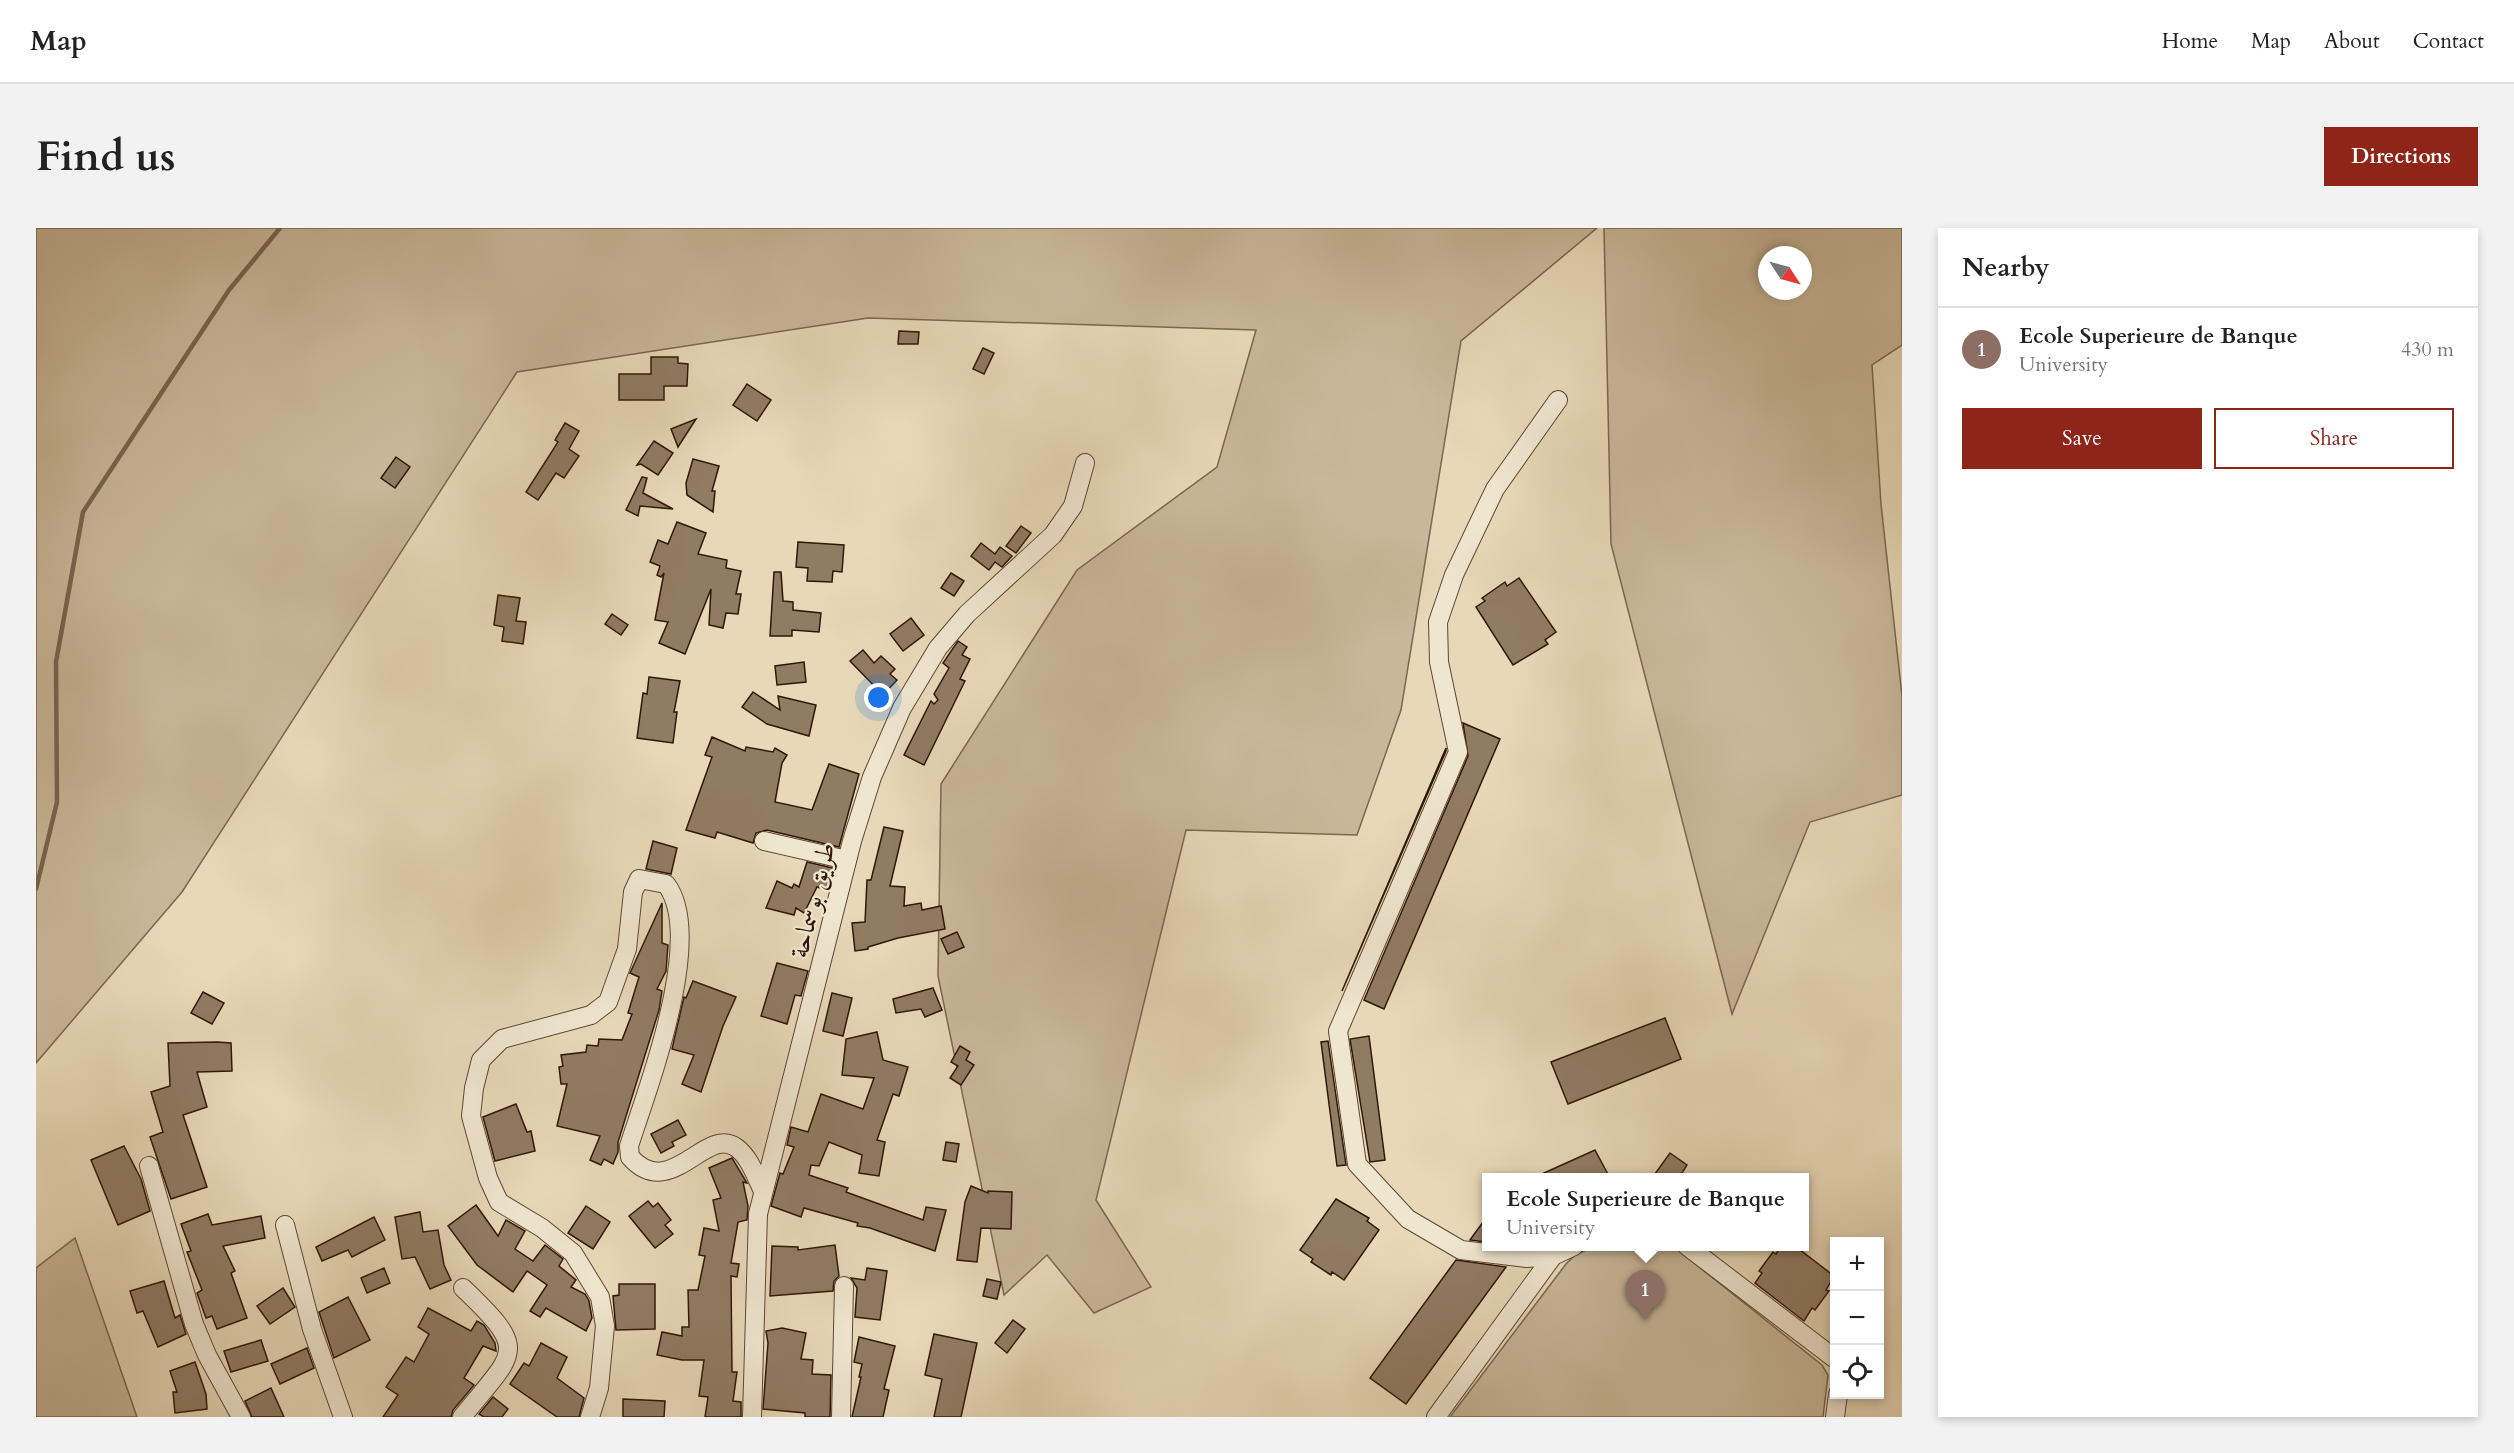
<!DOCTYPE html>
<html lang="en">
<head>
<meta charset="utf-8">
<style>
  :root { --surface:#fff; --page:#f2f2f2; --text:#222; --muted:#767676; --line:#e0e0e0; --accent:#8f2418 }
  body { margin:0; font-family:Cardo,Amiri,serif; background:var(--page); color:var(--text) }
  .controls { position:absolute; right:18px; bottom:18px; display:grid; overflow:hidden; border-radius:0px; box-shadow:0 3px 9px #0003 }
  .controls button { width:54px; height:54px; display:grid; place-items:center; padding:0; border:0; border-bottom:2px solid var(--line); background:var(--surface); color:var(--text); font:30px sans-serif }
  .compass { position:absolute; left:1722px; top:18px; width:54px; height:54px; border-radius:50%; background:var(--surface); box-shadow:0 3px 9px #0003; rotate:126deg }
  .you { position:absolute; left:843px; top:470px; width:21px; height:21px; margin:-15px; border:4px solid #fff; border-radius:50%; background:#1a73e8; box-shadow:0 0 0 9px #1a73e833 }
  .badge { display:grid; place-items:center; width:39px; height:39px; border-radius:50%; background:var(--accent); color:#fff; font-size:20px; font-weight:700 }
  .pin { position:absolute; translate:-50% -50px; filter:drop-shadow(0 2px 3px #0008) }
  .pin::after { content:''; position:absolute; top:32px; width:21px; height:18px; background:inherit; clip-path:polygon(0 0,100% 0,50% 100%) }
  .popup { position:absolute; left:1446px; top:945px; width:327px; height:78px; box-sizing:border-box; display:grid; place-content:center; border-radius:0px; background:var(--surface); filter:drop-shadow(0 2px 4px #0005); font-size:20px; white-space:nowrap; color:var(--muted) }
  .popup b { font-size:22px; color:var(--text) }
  .popup::after { content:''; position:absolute; left:50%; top:100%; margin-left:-12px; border:12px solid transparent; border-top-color:var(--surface) }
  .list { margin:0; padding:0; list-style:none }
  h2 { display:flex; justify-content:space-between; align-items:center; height:78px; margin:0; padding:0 24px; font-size:26px }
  h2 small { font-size:20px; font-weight:400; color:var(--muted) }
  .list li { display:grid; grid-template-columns:39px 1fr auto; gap:18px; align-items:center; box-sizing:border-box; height:84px; padding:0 24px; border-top:2px solid var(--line) }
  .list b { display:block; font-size:22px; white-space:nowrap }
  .list p { margin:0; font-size:20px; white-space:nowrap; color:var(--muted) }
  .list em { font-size:20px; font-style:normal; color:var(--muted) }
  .actions { display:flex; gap:12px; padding:18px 24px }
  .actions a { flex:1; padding:14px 0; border:2px solid var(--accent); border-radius:0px; text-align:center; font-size:21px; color:var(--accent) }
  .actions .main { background:var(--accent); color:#fff }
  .icon { flex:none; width:33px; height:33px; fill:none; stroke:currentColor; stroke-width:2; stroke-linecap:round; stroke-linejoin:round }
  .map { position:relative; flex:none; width:1866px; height:1189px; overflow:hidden; border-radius:0px }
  header { display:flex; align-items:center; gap:36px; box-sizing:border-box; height:84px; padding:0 30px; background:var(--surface); border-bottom:2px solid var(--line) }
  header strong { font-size:28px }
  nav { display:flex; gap:33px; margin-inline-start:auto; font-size:21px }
  .intro { display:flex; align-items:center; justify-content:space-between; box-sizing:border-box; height:144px; padding:0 36px }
  h1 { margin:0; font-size:42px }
  .button { padding:15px 27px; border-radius:0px; background:var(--accent); color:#fff; font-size:21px; font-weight:700 }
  main { display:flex; gap:36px; padding:0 36px }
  aside { flex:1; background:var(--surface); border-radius:0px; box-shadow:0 3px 9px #0003 }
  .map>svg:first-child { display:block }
  .green { fill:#c8b799; stroke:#7c6750; stroke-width:1.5; fill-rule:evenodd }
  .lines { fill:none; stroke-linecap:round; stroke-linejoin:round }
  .stream { stroke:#79634d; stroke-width:4.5 }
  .building { fill:#907b63; stroke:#311707; stroke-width:1.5 }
  .minor-casing { stroke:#5e4733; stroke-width:20 }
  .minor { stroke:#efe6d0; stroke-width:18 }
  .labels { text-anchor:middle; stroke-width:4.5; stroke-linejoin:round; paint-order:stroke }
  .street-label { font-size:26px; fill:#311707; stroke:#efe6d0 }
</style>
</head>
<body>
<header>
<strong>Map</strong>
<nav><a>Home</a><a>Map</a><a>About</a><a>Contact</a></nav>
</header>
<div class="intro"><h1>Find us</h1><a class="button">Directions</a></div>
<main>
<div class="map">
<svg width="1866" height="1189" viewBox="0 0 1866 1189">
  <rect width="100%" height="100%" fill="#e7d8b7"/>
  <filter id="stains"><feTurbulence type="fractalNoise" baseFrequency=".00333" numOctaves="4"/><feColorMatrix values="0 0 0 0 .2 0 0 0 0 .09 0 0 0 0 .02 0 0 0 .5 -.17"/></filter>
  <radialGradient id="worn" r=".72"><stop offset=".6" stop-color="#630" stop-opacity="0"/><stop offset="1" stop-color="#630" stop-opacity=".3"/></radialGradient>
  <g class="green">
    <path d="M0 0H1561L1425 113 1365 482 1321 607 1150 602 1060 972 1115 1059 1058 1085 1011 1027 968 1067 902 748 905 556 1041 342 1181 239 1220 102 832 90 481 144 146 664 0 835Z"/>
    <path d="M1568 0H1866V117L1836 137 1845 276 1866 468V567L1774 594 1696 786 1575 316ZM1731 27H1767V63H1731Z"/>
    <path d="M39 1010 101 1189H0V1040Z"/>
    <path d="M1557 1019H1638L1786 1137 1792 1147 1787 1189H1414L1530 1036 1539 1027Z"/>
  </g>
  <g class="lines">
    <path class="stream" d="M0 661 21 574 20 434 47 284 193 62 244 0"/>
  </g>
  <g class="building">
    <path d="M863 103 883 104 882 116H862Z"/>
    <path d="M947 120 958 125 948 146 937 141Z"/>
    <path d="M615 129H642V135L652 136 651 158H628V172H583V146H615Z"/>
    <path d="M711 156 735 172 721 193 697 177Z"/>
    <path d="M660 191 642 219 635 201Z"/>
    <path d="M529 195 543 203 533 221 543 228 528 250 520 245 502 272 490 264 522 214 519 212Z"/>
    <path d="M618 213 637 225 622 247 605 236 601 237Z"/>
    <path d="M360 229 374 239 359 260 345 250Z"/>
    <path d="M657 231 683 238 676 263H679L677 284 651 267 650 255Z"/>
    <path d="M606 249 611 250 607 265 637 281 604 278 602 288 590 282Z"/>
    <path d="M641 294 670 305 662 326 691 332 690 340 705 343 700 366H705L702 386 690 385 687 400 673 397 675 361 649 426 623 415 632 394 619 392 628 345 625 349 621 347 624 338 614 334 622 312 632 316Z"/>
    <path d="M985 298 995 305 980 325 970 318Z"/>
    <path d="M762 314 808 317 806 344 797 343 796 354 771 353 772 340 760 339Z"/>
    <path d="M945 315 959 326 964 319 976 328 966 339 959 334 953 342 935 328Z"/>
    <path d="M738 344H745L747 373 757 374V382L785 385 783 404 756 402V408H734Z"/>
    <path d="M915 345 928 353 918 368 905 360Z"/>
    <path d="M1483 350 1520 404 1509 412 1512 416 1477 437 1440 379 1449 373 1446 370 1469 354 1471 358Z"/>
    <path d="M462 367 484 370 480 393 490 394 487 416 466 413 468 399 458 397Z"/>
    <path d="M576 386 592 397 585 407 569 396Z"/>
    <path d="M875 390 888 407 867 423 854 406Z"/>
    <path d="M922 413 931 419 926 427 934 431 924 451 929 453 888 537 868 527 895 473 898 476 902 472 898 466 913 440 907 435Z"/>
    <path d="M827 422 838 435 845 428 859 441 854 446 861 452 847 467 814 433Z"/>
    <path d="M768 434 770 454 741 457 739 438Z"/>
    <path d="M613 449 644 453 638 484H641L637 515 601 510 607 465 611 466Z"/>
    <path d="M717 464 744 482 742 468 780 477 773 508 731 496 706 479Z"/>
    <path d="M1427 495 1464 511 1348 781 1328 772 1432 528Z"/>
    <path d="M676 509 709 523 710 519 737 524 739 520 751 527 746 535 739 574 776 582 793 536 823 546 803 619 731 602 720 605 717 615 681 604 679 610 650 602 676 529 669 527Z"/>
    <path d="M1410 520V523L1306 763Z"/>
    <path d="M848 599 867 603 854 658 869 659 868 678 885 675 886 682 905 678 909 701 862 710 832 719V721L819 723 816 695 829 694 831 652H835Z"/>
    <path d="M617 613 641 620 635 646 610 641Z"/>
    <path d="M771 634 797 640 792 662 781 659 768 685 760 680 758 687 730 680 741 653 756 660 758 656 763 659Z"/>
    <path d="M626 675V715L632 717 630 743 621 761 626 763 623 782 582 914V924L577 936 568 931 565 937 554 932 564 908 521 898 531 856H525L523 839 527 838 525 827 550 824 551 817 562 818 563 811 586 812 596 786 592 785 603 749 594 745Z"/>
    <path d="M921 704 928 719 912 726 905 711Z"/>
    <path d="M741 735 772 743 765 768 759 767 751 796 725 788Z"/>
    <path d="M657 753 700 769 687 798 665 864 646 856 658 827 636 821 648 769 650 770Z"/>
    <path d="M897 760 906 782 889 789 885 781 860 785 857 771Z"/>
    <path d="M167 764 188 775 176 796 155 785Z"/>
    <path d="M796 765 816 770 807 808 787 803Z"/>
    <path d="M1629 790 1645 831 1532 876 1515 834Z"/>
    <path d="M841 804 847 832 872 839 863 868 857 866 841 912 849 914 843 948 823 945 826 927 793 914 783 938 775 937 773 947 812 960 810 964 887 992 890 979 910 982 899 1023 834 1000 821 998 822 995 768 980 765 989 735 978 744 945 747 946 758 919 751 917 755 899 772 904 785 866 827 881 838 850 806 847 810 811Z"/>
    <path d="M1333 808 1349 932 1334 934 1314 811Z"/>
    <path d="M1292 813 1310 937 1301 938 1285 814Z"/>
    <path d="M181 814 195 815 196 843 161 844 171 879 147 887 171 959 135 971 114 909 127 904 115 864 134 858 132 815Z"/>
    <path d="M924 818 934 824 930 832 938 837 925 857 914 850 922 838 915 834Z"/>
    <path d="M480 876 491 904 495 903 499 923 459 933 447 889Z"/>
    <path d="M642 892 650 907 636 914 638 918 625 925 615 906Z"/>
    <path d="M910 914 923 916 920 934 907 932Z"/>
    <path d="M88 918 105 951 114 983 82 997 55 932Z"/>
    <path d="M1559 922 1574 950H1497Z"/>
    <path d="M1634 925 1651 937 1643 950H1616Z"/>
    <path d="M696 930 711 955 707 954 712 978 711 992 702 994 695 1035 703 1036 701 1049 695 1048 696 1144H701L697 1173 705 1174V1189H669L672 1169 663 1168 668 1132H646L621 1127 626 1104 646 1108V1099H653L652 1062H662L669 1028 663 1027 668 1000 683 1003 677 972 685 970 673 940Z"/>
    <path d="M935 958 952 965V963L976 964 975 1001 945 1000 941 1034 921 1032 929 974Z"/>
    <path d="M1300 971 1333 990 1331 993 1343 1002 1308 1052 1296 1044 1295 1047 1275 1034 1277 1031 1264 1022Z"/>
    <path d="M612 973 617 979 622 975 635 992 629 997 637 1006 619 1020 593 988Z"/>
    <path d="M440 977 462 1008 470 992 489 1003 479 1021 497 1033 509 1017 527 1031 523 1038 540 1052 535 1059 549 1066 553 1073 556 1090 550 1103 510 1080 504 1089 494 1083 511 1057 491 1043 477 1064 441 1037 412 998Z"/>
    <path d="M550 978 574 994 557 1021 532 1005Z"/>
    <path d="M384 984 387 1004 402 1002 408 1037 415 1052 394 1061 379 1029 366 1031 359 989Z"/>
    <path d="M172 986 176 997 225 988 229 1010 187 1018 199 1043 195 1045 211 1090 181 1101 176 1088 170 1090 161 1065 166 1062 151 1024 155 1023 145 996Z"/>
    <path d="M338 989 349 1012 316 1029 312 1022 286 1033 280 1019Z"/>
    <path d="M1450 990V1014L1434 1012Z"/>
    <path d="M799 1017 803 1048 798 1053 797 1063 734 1068 736 1018 762 1019V1022Z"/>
    <path d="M1745 1018H1759L1798 1048 1790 1062 1793 1063 1779 1082 1776 1080 1768 1093 1719 1055 1726 1045 1723 1043 1737 1024 1740 1026Z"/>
    <path d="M1420 1032 1470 1039 1370 1176 1334 1150Z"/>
    <path d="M348 1040 354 1055 331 1065 325 1050Z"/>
    <path d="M831 1040 851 1043 844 1092 819 1089 821 1060 815 1050 829 1052Z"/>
    <path d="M951 1051 965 1054 961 1071 947 1068Z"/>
    <path d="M128 1053 139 1090 144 1087 150 1106 122 1119 107 1083 101 1085 94 1063Z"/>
    <path d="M583 1056H619V1101L580 1102 577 1068 583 1067Z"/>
    <path d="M247 1060 259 1079 234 1096 221 1078Z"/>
    <path d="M312 1069 334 1112 298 1130 283 1084Z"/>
    <path d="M392 1080 435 1103 441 1093 448 1097 459 1115 460 1123 447 1118 428 1150 438 1157 417 1182 415 1189H347L362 1167 350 1159 370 1129 378 1134 393 1106 382 1099Z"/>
    <path d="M977 1092 989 1101 971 1125 959 1115Z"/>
    <path d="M746 1100 770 1105 765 1131 777 1132 776 1146 795 1147 794 1189H769V1185L727 1181 732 1115 730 1103Z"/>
    <path d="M898 1106 941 1115 925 1189H898L906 1151 889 1147Z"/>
    <path d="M823 1109 859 1118 848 1161 853 1162 847 1189H816L825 1149H823L826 1136 818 1134Z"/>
    <path d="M225 1112 232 1133 195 1144 188 1123Z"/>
    <path d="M505 1115 531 1129 521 1150 548 1170 543 1189H521L474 1156 488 1135 493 1138Z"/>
    <path d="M271 1120 278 1140 244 1156 235 1136Z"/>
    <path d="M159 1134 170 1166 171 1181 139 1185 137 1164H141L134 1143Z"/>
    <path d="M235 1160 248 1189H216L209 1173Z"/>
    <path d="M457 1169 472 1181 466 1189H448L443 1186Z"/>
    <path d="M587 1171 629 1173 628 1189H587Z"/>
  </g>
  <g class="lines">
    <defs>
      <g id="minor">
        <path d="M1522 172 1459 261 1418 347 1402 394 1403 434 1422 524 1302 803 1321 936 1372 991 1425 1022 1491 1030 1517 1028 1538 1018"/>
        <path d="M728 613 811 632"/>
        <path d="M113 938 158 1096 171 1127 205 1189"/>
        <path d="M249 997 276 1101 307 1189"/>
        <path d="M1651 1018 1798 1130"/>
        <path d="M426 1189C480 1122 494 1124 427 1060"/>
        <path d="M554 1189 563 1160 569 1098 564 1069 537 1025 506 1000 463 974 452 950 435 888 438 860 445 832 466 811 555 787 572 774 591 721 597 664 603 651 630 656C670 708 612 859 593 918L594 929C635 975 670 896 701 920 714 930 720 949 727 963"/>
        <path d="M716 1189 722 986 816 613 836 549 866 480 902 420 931 386 1017 307 1037 278 1049 235"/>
        <path d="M805 1189 808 1058"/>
        <path d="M1400 1189 1517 1028"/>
        <path d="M1799 1189 1802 1166"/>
      </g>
    </defs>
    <use href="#minor" class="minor-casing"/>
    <use href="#minor" class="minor"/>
  </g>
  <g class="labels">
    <g class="street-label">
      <text transform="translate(776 672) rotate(-76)" y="9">طريق بوسماحة</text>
    </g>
  </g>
  <rect width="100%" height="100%" filter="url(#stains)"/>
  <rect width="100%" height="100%" fill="url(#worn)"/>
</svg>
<div class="controls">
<button>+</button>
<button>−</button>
<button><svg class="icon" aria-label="locate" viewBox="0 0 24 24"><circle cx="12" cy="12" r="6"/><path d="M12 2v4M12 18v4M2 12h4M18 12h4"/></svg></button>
</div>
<svg class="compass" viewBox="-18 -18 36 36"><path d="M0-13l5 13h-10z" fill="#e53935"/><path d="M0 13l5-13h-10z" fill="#767676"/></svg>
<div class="you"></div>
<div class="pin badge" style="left:1609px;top:1092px;background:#8d6e63">1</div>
<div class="popup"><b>Ecole Superieure de Banque</b>University</div>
</div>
<aside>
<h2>Nearby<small></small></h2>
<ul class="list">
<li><span class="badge" style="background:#8d6e63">1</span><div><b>Ecole Superieure de Banque</b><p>University</p></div><em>430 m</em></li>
</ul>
<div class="actions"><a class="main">Save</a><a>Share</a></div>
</aside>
</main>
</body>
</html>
